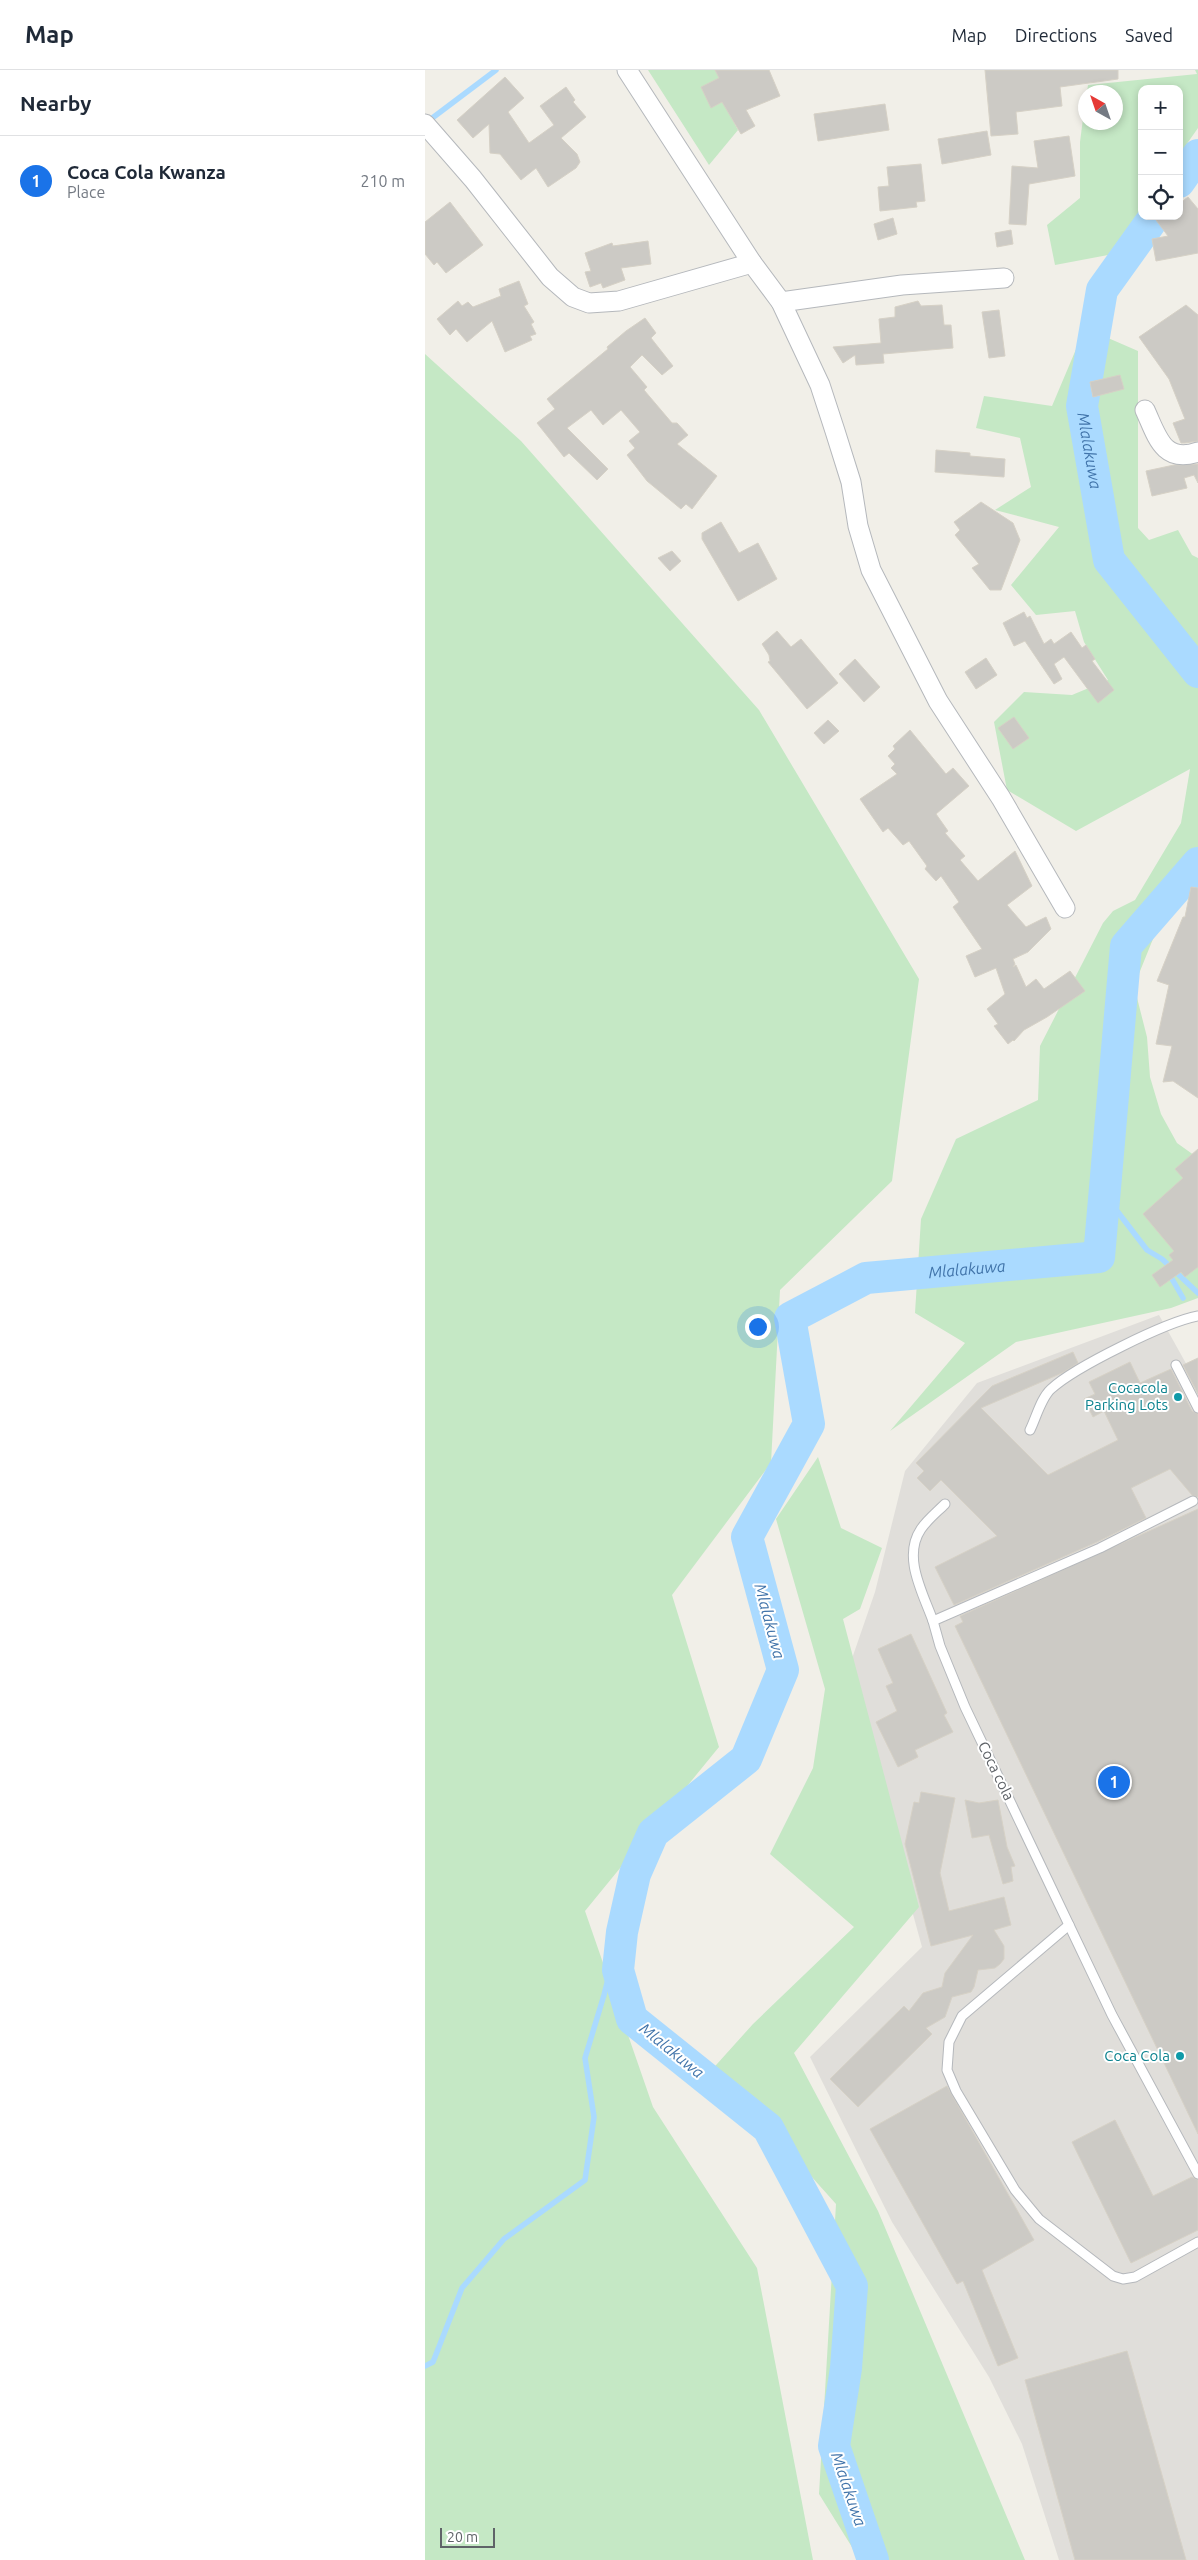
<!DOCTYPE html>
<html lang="en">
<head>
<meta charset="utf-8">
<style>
  :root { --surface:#fff; --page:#f2f2f3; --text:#1f2937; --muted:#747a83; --line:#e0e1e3; --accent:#1a73e8 }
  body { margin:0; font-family:Ubuntu,sans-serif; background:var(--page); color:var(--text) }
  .controls { position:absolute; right:15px; top:15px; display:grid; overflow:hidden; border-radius:10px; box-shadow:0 2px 8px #0003 }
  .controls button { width:45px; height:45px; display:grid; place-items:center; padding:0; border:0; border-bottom:1px solid var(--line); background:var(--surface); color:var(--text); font:25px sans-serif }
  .compass { position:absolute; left:653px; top:15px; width:45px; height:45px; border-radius:50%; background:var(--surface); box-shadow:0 2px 8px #0003; rotate:320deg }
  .scale { position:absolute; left:15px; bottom:12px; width:55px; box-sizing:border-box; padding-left:5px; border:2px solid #5f6368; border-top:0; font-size:14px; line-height:18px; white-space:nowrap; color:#5f6368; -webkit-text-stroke:4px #fff; paint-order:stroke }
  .you { position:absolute; left:332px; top:1256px; width:18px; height:18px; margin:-12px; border:4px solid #fff; border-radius:50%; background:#1a73e8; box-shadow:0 0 0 8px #1a73e833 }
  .badge { display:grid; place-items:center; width:32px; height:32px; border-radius:50%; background:var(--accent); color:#fff; font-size:16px; font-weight:700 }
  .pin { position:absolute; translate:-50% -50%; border:2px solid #fff; box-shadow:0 1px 5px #0006 }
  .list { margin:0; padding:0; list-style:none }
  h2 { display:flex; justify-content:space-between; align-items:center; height:65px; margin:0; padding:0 20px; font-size:21px }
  h2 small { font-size:16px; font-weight:400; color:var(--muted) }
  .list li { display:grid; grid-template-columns:32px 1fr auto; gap:15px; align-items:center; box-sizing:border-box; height:90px; padding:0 20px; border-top:1px solid var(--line) }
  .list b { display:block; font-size:19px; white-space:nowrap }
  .list p { margin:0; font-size:16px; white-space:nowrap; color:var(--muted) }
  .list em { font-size:16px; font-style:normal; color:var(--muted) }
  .icon { flex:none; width:28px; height:28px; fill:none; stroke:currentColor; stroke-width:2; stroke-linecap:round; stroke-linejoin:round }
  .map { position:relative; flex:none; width:773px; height:2490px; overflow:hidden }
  header { display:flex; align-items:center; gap:30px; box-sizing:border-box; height:70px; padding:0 25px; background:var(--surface); border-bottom:1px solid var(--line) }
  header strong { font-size:24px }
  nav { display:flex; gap:28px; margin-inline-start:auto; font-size:18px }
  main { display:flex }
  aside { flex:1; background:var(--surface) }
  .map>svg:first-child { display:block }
  .industrial { fill:#e0deda }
  .green { fill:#c5e8c5 }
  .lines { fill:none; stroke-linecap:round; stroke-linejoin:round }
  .stream { stroke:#aadaff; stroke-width:5.5 }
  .river { stroke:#aadaff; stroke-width:32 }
  .building { fill:#cccac5; stroke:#d6d1c6 }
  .service-casing { stroke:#b5b8bc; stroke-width:11 }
  .minor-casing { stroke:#b5b8bc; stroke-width:21 }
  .service { stroke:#fff; stroke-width:9 }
  .minor { stroke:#fff; stroke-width:19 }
  .culture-dot { fill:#0f9aa8; stroke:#fff; stroke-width:2 }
  .labels { text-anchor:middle; stroke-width:4; stroke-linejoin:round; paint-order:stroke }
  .culture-label { font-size:15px; fill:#0d838f; stroke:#fff; text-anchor:end }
  .street-label { font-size:15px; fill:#5f6368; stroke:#fff }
  .water-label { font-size:16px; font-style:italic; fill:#4174aa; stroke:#fff }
</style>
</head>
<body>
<header>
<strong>Map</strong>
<nav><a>Map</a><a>Directions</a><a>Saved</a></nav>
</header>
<main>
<aside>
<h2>Nearby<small></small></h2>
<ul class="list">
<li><span class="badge">1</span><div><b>Coca Cola Kwanza</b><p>Place</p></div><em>210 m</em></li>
</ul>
</aside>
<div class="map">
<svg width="773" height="2490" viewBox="0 0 773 2490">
  <rect width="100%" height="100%" fill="#f1efe8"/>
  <path class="industrial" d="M734 1245 773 1315V2490H634L597 2374 564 2307 467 2152 385 1987 497 1877 422 1603 450 1522 480 1401 552 1313Z"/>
  <g class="green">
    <path d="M223 0H299L294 25 313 60 284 95Z"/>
    <path d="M770 0H773V58L754 85V19H717V138L683 185 630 195 622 155 655 128V72L660 33V52H690V22H662L663 15 772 4Z"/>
    <path d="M660 258 713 281V458L724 470 753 460 767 485 773 488V798L753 824 730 864 709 916 722 967 725 1007 736 1044 752 1073 773 1088V1228L746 1238 591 1272 465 1361 540 1273 490 1243 496 1149 531 1069 613 1030 615 976 678 853 688 841 710 830 756 753 765 699 651 761 582 720 569 652 599 622 647 625 683 610 659 572 650 541 611 545 586 515 634 457 570 440 606 417 595 368 551 358 559 326 627 336Z"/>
    <path d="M0 284 96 371 334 640 494 909 467 1111 355 1220 346 1393 247 1525 294 1677 160 1841 228 2037 332 2198 388 2490H0Z"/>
    <path d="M393 1387 416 1458 457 1478 435 1539 418 1549 494 1837 369 1983 453 2141 600 2490H435L394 2424 411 2134 343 2058 274 2014 328 1954 429 1857 345 1784 388 1698 400 1619 351 1449Z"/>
  </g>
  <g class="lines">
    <g class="stream">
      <path d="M2 52 71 0"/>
      <path d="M679 1124 722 1180 737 1189 773 1223"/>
      <path d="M743 1202 758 1228"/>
      <path d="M0 2296 8 2292 37 2218 79 2169 160 2110 169 2047 160 1988 179 1925 210 1804"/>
    </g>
    <g class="river">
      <path d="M754 112 773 85"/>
      <path id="s1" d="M730 146 677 220 657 336 684 490 773 602"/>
      <path id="s2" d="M448 2490 409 2376 421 2298 427 2216 343 2058 207 1949 193 1900 197 1862 210 1804 228 1763 321 1689 358 1600 322 1467 384 1354 365 1248 441 1208 674 1187 701 876 773 793"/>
    </g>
  </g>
  <g class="building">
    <path d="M290 0H344L355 26 321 40 330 56 316 64 297 32 286 38 276 17 294 8Z"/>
    <path d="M560 0H693V9L635 17 637 36 591 42 593 64 566 66Z"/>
    <path d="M80 7 99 28 83 42 104 73 129 55 115 36 141 17 150 30 148 32 161 47 136 68 152 84 155 92 151 98 123 117 111 98 96 110 75 84 65 83 64 54 48 68 32 50Z"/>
    <path d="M460 34 464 60 393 71 389 44Z"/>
    <path d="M562 61 566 85 517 94 513 69Z"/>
    <path d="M644 66 650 106 604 114 601 155 584 154 587 96 613 98 609 71Z"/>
    <path d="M496 94 500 131 491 132 492 137 455 141 453 117 464 116 462 97Z"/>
    <path d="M763 127 773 139V183L731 191 727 169 743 166 728 146H754V134Z"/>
    <path d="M25 132 58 175 21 203 12 192 9 195 0 184V152Z"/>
    <path d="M468 148 472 164 453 170 449 154Z"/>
    <path d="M586 160 588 174 572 177 570 163Z"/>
    <path d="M223 171 226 194 196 198 200 210 178 218 176 213 165 217 160 202 166 201 160 183 187 173 188 176Z"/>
    <path d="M94 211 103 234 99 236 109 252 106 254 111 264 105 266 107 270 80 282 67 251 42 272 31 259 25 265 12 249 33 231 37 236 43 232 48 237 76 226 74 219Z"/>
    <path d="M493 231 496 236 517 235 519 255H526L528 278 458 284 459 293 431 295 430 285 418 293 408 277 456 273 454 249 470 247V237Z"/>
    <path d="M761 235 773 245V371L760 373H756L748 353 760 349 744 309 714 267Z"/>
    <path d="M574 240 580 286 564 288 557 242Z"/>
    <path d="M220 248 231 263 226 268 248 296 237 305 217 285 205 297 222 317 219 320 247 353H252L263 365 252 374 292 406 267 439 261 434 256 439 222 411 202 385 210 378 204 371 215 362 196 340 178 355 166 340 142 358 183 399 172 410 144 383 139 387 112 353 130 339 122 329 183 279 182 277 201 261Z"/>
    <path d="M695 305 699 319 668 327 665 312Z"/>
    <path d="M511 380 545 383V386L580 389 579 407 510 402Z"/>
    <path d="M773 394V413L769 405 759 408 762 418 727 426 721 401 749 395Z"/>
    <path d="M556 432 588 453 595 470 576 520H565L547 498 554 494 530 465 535 460 529 452Z"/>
    <path d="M296 452 314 483 333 473 352 509 313 531 277 469V463Z"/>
    <path d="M247 481 256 491 245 501 233 488Z"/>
    <path d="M599 542 602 548 605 546 619 574 626 569 629 574 646 562 657 578 661 575 670 589 667 591 689 620 673 633 639 587 629 594 637 609 629 614 600 571 589 576 578 553Z"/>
    <path d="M352 561 366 577 376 569 413 613 382 639 343 592 345 591 344 585 337 574Z"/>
    <path d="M561 588 572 605 551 619 540 602Z"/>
    <path d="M430 589 455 617 439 632 414 604Z"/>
    <path d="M589 647 604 668 588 679 573 658Z"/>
    <path d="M403 650 414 661 399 674 389 663Z"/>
    <path d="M485 660 521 704 528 698 544 716 511 744 523 761 520 763 540 786 535 790 553 811 590 781 607 816 582 835 601 857 621 847 626 859 603 882 588 889 590 894 588 897 591 895 601 917 611 909 619 919 645 901 660 921 622 947 599 960 589 971 588 970 583 974 569 956 573 954 562 939 580 924 571 898 550 907 541 886 557 879 528 837 534 832 516 806 511 811 500 799 502 796 484 771 478 775 463 758 458 762 435 729 472 704 466 698 470 694 463 686 470 679 468 676Z"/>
    <path d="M766 817 773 818V1028L748 1011 738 1012 747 976 731 974 744 915 732 911 758 847H760Z"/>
    <path d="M773 1079V1197L760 1207 756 1202 735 1217 727 1205 748 1190 744 1185 749 1181 718 1144 758 1108 750 1099Z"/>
    <path d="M648 1282 653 1293 637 1303 556 1338 623 1405 693 1370 679 1341 668 1347 659 1329 670 1324 664 1312 705 1292 715 1313 746 1299 767 1341 773 1344V1427L767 1425 745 1399 706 1418 721 1448 672 1472 529 1535 510 1497 572 1466 516 1410 505 1421 492 1408 499 1401 491 1393 567 1316Z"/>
    <path d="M773 1288V1324L758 1295Z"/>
    <path d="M773 1439V2064L530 1556 538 1552 535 1546Z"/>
    <path d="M486 1564 522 1643 519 1645 528 1662 490 1680 493 1687 473 1697 451 1652 472 1641 461 1616 468 1613 453 1579Z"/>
    <path d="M496 1722 530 1728 515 1803 524 1841 579 1827 586 1855 569 1860 579 1876V1889L575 1894 570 1898 553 1900 549 1917 546 1922 527 1927 520 1947 501 1958 507 1964 433 2037 405 2009 479 1936 484 1941 498 1923 517 1917 520 1903 548 1865 506 1876 480 1774 489 1732 494 1733Z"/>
    <path d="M540 1730 554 1733 573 1730 582 1777 590 1796 586 1797 588 1811 578 1814 564 1765 547 1768Z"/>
    <path d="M522 2016 609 2170 557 2200 593 2288 573 2296 538 2211 532 2214 445 2059Z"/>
    <path d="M690 2050 728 2126 767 2107 773 2110V2160L706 2193 647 2072Z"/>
    <path d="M702 2281 761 2490H650L600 2310Z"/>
  </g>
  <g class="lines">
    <defs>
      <g id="service">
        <path d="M751 1295 773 1338"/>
        <path d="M605 1360C611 1348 616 1328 626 1319 650 1297 741 1252 773 1246"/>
        <path d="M768 1431 675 1478 508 1551 515 1576 540 1637 687 1945 773 2104"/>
        <path d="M508 1551C498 1523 477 1487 496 1459 502 1450 512 1442 520 1434"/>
        <path d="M644 1855 537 1946 524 1972 522 2000 531 2021 590 2120 614 2149 688 2206 698 2209 710 2207 773 2172"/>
      </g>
      <g id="minor">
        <path d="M202 0 327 193 356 232 395 315 410 361 426 412 433 456 446 500 513 631 576 728 640 838"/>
        <path d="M0 54 48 109 125 207 148 227 164 233 194 231 327 193"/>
        <path d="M356 232 477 215 579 208"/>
        <path d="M720 340C732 366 738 394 773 382"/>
      </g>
    </defs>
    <use href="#service" class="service-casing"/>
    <use href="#minor" class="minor-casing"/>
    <use href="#service" class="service"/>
    <use href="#minor" class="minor"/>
  </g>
  <g class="culture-dot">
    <circle cx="753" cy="1327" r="5"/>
    <circle cx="755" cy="1986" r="5"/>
  </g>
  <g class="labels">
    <g class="culture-label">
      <text x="743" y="1323">Cocacola<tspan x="743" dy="17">Parking Lots</tspan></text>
      <text x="745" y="1991">Coca Cola</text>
    </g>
    <g class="street-label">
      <text transform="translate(571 1701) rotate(64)" y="5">Coca cola</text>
    </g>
    <g class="water-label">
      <text dy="6" stroke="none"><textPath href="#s1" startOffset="254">Mlalakuwa</textPath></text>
      <text dy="6" stroke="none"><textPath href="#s2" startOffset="1605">Mlalakuwa</textPath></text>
      <text transform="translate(345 1551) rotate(75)" y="6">Mlalakuwa</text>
      <text transform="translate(247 1980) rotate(39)" y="6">Mlalakuwa</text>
      <text transform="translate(424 2419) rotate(71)" y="6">Mlalakuwa</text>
    </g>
  </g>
</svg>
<div class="controls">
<button>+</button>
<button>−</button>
<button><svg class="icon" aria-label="locate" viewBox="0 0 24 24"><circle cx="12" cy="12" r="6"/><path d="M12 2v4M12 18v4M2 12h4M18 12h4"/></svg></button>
</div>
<svg class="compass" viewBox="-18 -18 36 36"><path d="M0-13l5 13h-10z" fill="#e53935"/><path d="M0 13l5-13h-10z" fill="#747a83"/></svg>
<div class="scale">20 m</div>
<div class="you"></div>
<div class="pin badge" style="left:689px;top:1712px">1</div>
</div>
</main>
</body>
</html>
